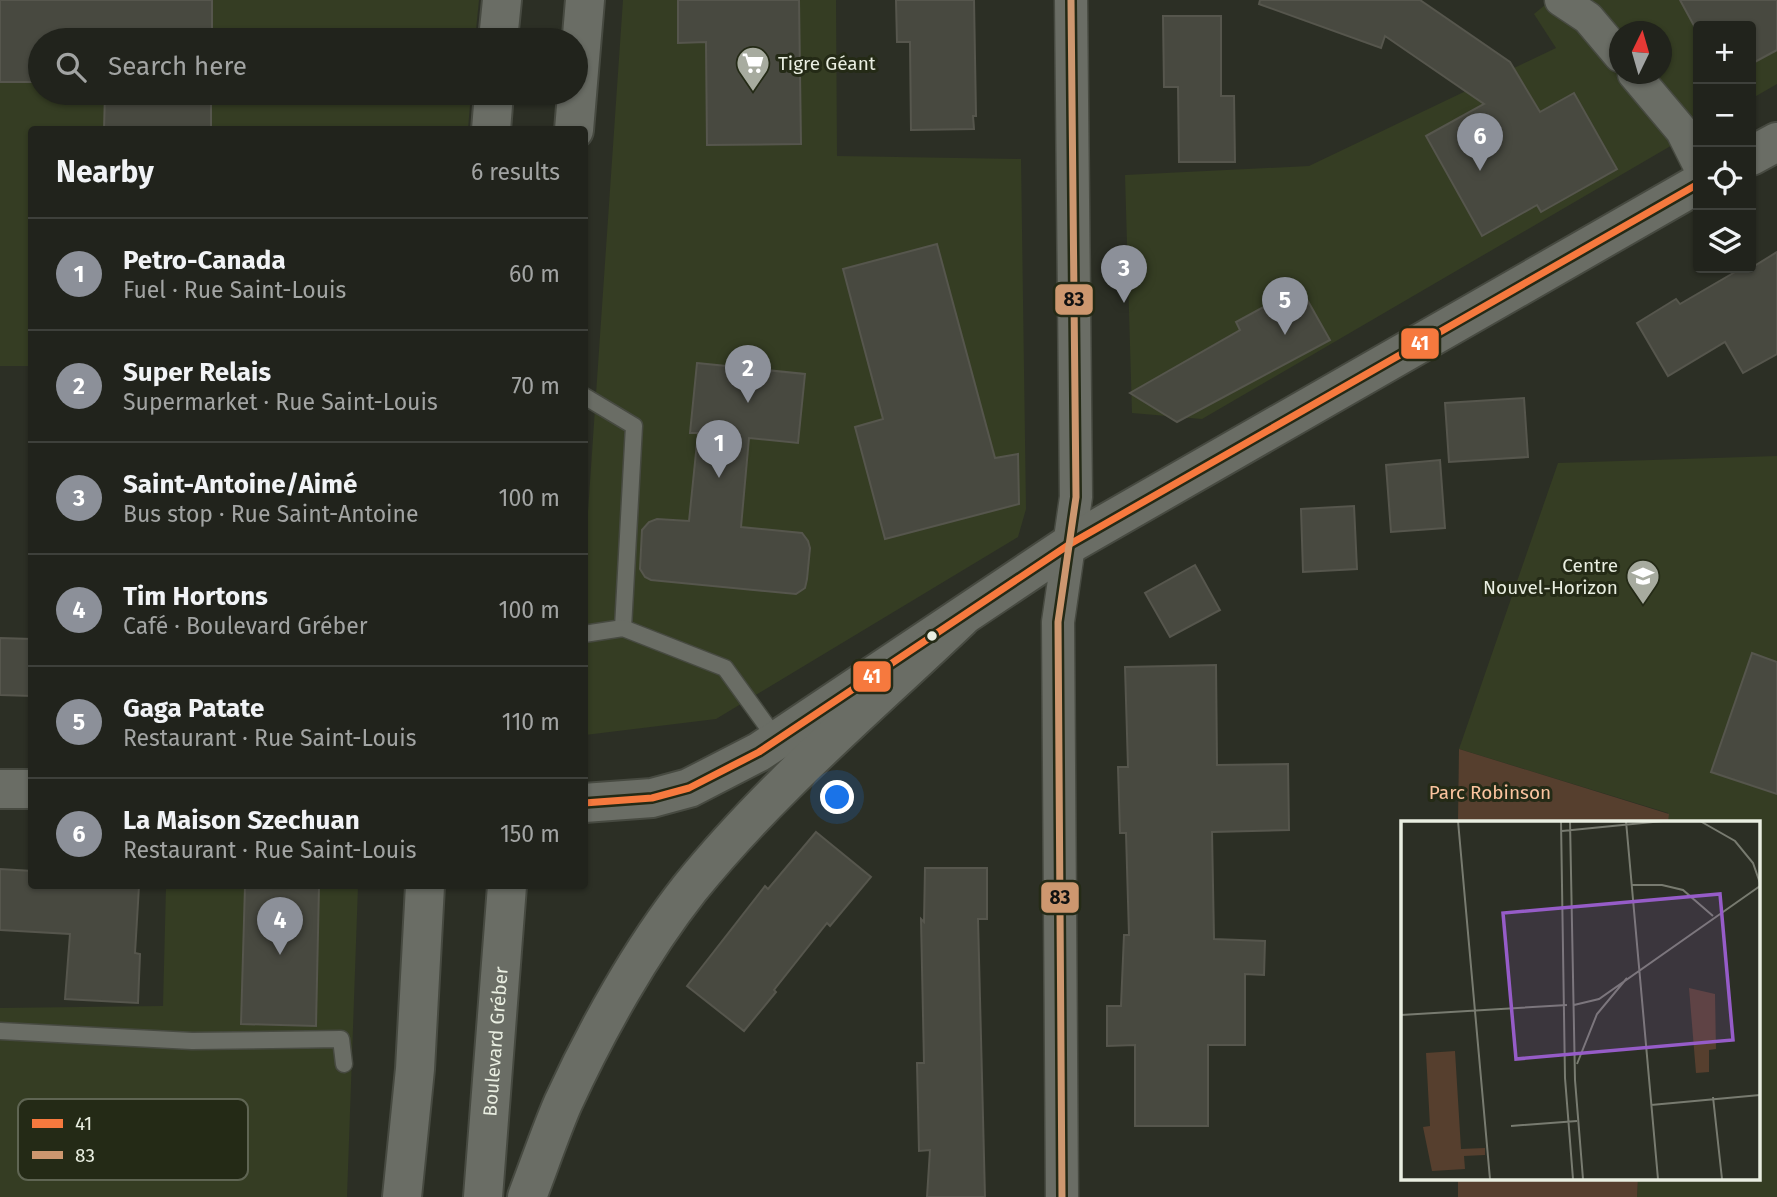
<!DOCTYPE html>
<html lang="en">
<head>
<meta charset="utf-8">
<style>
  :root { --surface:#21231c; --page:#2d2f29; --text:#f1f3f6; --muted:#a2a4a3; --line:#3e403b; --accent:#8c9099 }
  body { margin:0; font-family:"Fira Sans",sans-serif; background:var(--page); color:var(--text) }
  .controls { position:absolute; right:21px; top:21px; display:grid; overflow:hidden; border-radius:7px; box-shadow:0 2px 5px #0004 }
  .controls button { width:63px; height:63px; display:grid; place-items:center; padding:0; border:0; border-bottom:2px solid var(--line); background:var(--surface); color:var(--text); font:35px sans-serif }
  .compass { position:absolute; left:1609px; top:21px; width:63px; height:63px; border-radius:50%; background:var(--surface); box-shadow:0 2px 5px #0004; rotate:5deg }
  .you { position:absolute; left:838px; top:798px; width:24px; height:24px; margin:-18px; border:5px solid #fff; border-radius:50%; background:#1a73e8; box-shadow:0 0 0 10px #1a73e833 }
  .badge { display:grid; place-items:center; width:46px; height:46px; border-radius:50%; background:var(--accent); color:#fff; font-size:23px; font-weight:700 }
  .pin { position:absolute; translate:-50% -58px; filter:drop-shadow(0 2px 4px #0008) }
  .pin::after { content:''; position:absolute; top:37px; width:24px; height:21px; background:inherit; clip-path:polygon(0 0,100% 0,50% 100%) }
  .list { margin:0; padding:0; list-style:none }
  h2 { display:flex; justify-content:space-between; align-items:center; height:91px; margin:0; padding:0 28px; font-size:30px }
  h2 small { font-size:23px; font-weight:400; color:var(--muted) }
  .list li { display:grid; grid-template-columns:46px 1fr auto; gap:21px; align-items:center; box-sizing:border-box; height:112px; padding:0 28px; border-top:2px solid var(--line) }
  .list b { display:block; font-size:26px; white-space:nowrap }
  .list p { margin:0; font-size:23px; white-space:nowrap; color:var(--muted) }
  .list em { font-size:23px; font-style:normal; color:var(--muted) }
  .icon { flex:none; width:38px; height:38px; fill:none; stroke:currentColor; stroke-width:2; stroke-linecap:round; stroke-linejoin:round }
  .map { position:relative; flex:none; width:1777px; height:1197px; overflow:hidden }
  .search { position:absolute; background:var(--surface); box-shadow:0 2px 5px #0004; left:28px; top:28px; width:560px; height:77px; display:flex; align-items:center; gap:18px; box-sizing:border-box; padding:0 24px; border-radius:38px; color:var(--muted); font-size:26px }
  .panel { position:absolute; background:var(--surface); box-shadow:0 2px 5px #0004; left:28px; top:126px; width:560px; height:763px; border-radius:7px }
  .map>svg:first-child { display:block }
  .built { fill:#353d23; fill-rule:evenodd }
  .green { fill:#563f2e }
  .building { fill:#484940; stroke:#56564d; stroke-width:2 }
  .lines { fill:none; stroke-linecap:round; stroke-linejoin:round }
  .service-casing { stroke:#474a41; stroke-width:19 }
  .minor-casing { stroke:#474a41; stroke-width:35 }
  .tertiary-casing { stroke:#474a41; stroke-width:42 }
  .secondary-casing { stroke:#474a41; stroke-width:42 }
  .service { stroke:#6a6d65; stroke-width:16 }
  .minor { stroke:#6a6d65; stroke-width:32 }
  .tertiary { stroke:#6a6d65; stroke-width:38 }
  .secondary { stroke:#6a6d65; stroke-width:38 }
  .bus-1-casing { stroke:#242a16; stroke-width:12 }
  .bus-2-casing { stroke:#242a16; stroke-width:12 }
  .bus-1 { stroke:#f6793e; stroke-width:7 }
  .bus-2 { stroke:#cd976f; stroke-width:7 }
  .bus-dot { fill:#e9eee1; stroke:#242a16; stroke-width:2.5 }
  .labels { text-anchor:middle; stroke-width:6; stroke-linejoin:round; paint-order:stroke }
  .poi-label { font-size:19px; fill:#e9eee1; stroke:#242a16; text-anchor:start }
  .park-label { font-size:19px; fill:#fbc49f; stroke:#242a16 }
  .street-label { font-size:19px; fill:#e9eee1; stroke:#242a16 }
  .inset-road { fill:none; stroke:#787b70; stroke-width:2 }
  .view { fill:#965cc8; fill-opacity:0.15; stroke:#965cc8; stroke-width:3.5 }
  .inset-edge { fill:none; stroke:#e9eee1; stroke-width:3.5 }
  .key { fill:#242a16; stroke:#5f6553; stroke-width:2 }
  .key-label { font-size:19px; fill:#e9eee1 }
  .line-badge { stroke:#242a16; stroke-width:2.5 }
  .badge-label { font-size:19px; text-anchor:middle; font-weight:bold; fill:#fff }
  .pale-badge-label { font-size:19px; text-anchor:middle; font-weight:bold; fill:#111 }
</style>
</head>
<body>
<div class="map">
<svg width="1777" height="1197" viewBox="0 0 1777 1197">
  <rect width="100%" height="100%" fill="#2c2f25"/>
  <g class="built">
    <path d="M0 0H479L475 40H40V93H471L468 129 32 130 31 366H0Z"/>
    <path d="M623 0H836L837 156 1021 159 1026 509 1018 537 716 719 585 735V555Z"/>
    <path d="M1551 0H1777V84L1751 99V26H1698V130L1202 419 1132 413 1125 175 1309 166 1556 48 1534 14ZM1620 32H1662V74H1620Z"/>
    <path d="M1777 456V1197H1637L1638 1178H1758V822H1668V813L1459 749 1558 463Z"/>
    <path d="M166 886H358L347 1197H0V1008L163 1006Z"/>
  </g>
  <g class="green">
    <path d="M1459 749 1669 814 1668 822H1458Z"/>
    <path d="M1458 1178H1638L1637 1197H1458Z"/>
  </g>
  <g class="building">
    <path d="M0 0H212V40H40V82H0Z"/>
    <path d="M678 0H799L801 144 707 145 706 42 678 43Z"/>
    <path d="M896 0H974L976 116H973L974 129 911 130 910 42H897Z"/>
    <path d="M1260 0H1420L1510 62 1540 112 1574 93 1617 169 1541 212 1537 205 1482 236 1426 136 1484 104 1385 36 1381 48 1259 4Z"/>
    <path d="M1680 0H1777V50L1751 64V26H1698V33Z"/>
    <path d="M1163 16H1221V96H1234L1235 162H1179L1178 87H1164Z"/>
    <path d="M105 93H211V130H104Z"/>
    <path d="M937 244 995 458 1018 454 1019 504 885 539 855 427 883 419 843 269Z"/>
    <path d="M1777 252V354L1743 373 1725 342 1668 376 1637 323 1676 299 1680 304 1742 268H1751Z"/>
    <path d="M1300 287 1330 340 1177 422 1130 393 1240 330 1236 322Z"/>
    <path d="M697 363 805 374 798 443 749 438 741 527 802 533 808 541 810 548 807 579 805 588 796 594 651 580 645 577 640 569 642 530 649 522 657 519 689 521 698 433H690Z"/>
    <path d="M1524 398 1528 457 1449 462 1445 403Z"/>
    <path d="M1440 460 1445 528 1391 532 1386 465Z"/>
    <path d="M1354 506 1357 569 1303 572 1301 509Z"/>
    <path d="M1195 565 1220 610 1170 637 1145 593Z"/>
    <path d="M0 638 32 639V696L0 695Z"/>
    <path d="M1752 653 1777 662V794L1711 772Z"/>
    <path d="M1216 665 1217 765 1288 764 1289 830 1212 832 1214 939 1265 941 1264 975 1245 974V1045H1208V1126H1135V1045L1107 1046V1006H1121L1124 935H1129L1126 833H1120L1118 767H1128L1125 667Z"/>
    <path d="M816 832 871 877 830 926 827 923 774 990 776 992 744 1031 687 986 765 886 768 889Z"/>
    <path d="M925 868H987V919H978L985 1197H927L930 1150 919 1151 917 1063H924L921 919 924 922Z"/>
    <path d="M0 869 32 871V886H139L135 953 140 954 138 1003 65 999 70 934 0 930Z"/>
    <path d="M245 886H319L316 1026 241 1024Z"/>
  </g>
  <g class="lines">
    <defs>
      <g id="service">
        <path d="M584 396 634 426 623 628"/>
        <path d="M584 634 623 628 725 668 777 740"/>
        <path d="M0 1031 192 1041 341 1039 344 1064"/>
      </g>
      <g id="minor">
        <path d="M1561 0 1588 18 1620 56"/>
        <path d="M1634 74 1682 131 1698 163"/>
        <path d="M1062 1197 1058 622 1076 497 1071 0"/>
      </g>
      <g id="tertiary">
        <path d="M1751 156 1777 142"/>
        <path d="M584 803 652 798 689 788 759 752 1070 544 1698 184"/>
      </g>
      <g id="secondary">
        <path d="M498 40 502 0"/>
        <path d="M491 130 494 93"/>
        <path d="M574 130 585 0"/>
        <path d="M0 789H32"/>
        <path d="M402 1197 415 1069 425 886"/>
        <path id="s1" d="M483 1197 507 886"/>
        <path d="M527 1197C539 1166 550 1133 563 1103 596 1031 641 950 690 888 770 789 869 706 961 618"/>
      </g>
    </defs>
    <use href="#service" class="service-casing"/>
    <use href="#minor" class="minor-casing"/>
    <use href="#tertiary" class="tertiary-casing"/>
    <use href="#secondary" class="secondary-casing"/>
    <use href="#service" class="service"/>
    <use href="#minor" class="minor"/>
    <use href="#tertiary" class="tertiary"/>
    <use href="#secondary" class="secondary"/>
    <defs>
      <path id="bus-1" d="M584 803 652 798 689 788 759 752 1070 544 1698 184"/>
      <path id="bus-2" d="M1062 1197 1058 622 1076 497 1071 0"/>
    </defs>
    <use href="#bus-1" class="bus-1-casing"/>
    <use href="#bus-2" class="bus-2-casing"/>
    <use href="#bus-1" class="bus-1"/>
    <use href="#bus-2" class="bus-2"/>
  </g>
  <defs>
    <symbol id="supermarket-pin" viewBox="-11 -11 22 30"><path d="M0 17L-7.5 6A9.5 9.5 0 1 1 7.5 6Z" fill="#a7ab9f" stroke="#242a16"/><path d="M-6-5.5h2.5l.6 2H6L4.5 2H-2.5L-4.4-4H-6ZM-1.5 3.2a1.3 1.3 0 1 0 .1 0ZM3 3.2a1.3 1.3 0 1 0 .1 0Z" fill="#fff"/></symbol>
    <symbol id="school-pin" viewBox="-11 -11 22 30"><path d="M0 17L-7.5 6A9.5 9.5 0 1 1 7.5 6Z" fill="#a7ab9f" stroke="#242a16"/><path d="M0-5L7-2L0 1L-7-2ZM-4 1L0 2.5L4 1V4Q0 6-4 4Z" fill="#fff"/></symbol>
  </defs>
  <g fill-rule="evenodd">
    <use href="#supermarket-pin" x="734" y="44" width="38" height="52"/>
    <use href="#school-pin" x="1624" y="557" width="38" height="52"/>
  </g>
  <circle class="bus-dot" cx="932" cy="636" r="6"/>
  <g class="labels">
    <g class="poi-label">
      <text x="778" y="70">Tigre Géant</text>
      <text x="1618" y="572" text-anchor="end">Centre<tspan x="1618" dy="22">Nouvel-Horizon</tspan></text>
    </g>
    <g class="park-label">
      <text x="1490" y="799">Parc Robinson</text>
    </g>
    <g class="street-label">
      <text dy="7" stroke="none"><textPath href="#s1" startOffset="156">Boulevard Gréber</textPath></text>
    </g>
  </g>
  <g transform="translate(1401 821)">
    <rect width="359" height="359" fill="#2c2f25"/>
    <path d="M288 167 314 173 315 228 308 229V251L295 252ZM54 230 60 328 84 327V334L63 335 64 348 31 350 22 306 29 305 25 232Z" fill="#563f2e"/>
    <path class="inset-road" d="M57 0 89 358M160 0 164 257 172 358M169 0 174 259 182 358M225 0 257 358M299 0 334 20 352 42 359 62M161 10 262 0M231 64H261L282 69 312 95M173 184 198 178 359 65M0 194 166 184M176 243 196 193 226 157M312 276 321 358M250 284 359 274M110 305 176 300"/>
    <path class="view" d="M319 73 332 219 115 238 102 92Z"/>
    <rect width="359" height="359" class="inset-edge"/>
  </g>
  <rect x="18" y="1099" width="230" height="81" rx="10" class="key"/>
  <rect x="32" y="1119" width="31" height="9" fill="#f6793e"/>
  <rect x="32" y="1151" width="31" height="8" fill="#cd976f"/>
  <g class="key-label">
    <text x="75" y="1130">41</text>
    <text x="75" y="1162">83</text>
  </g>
  <g class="line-badge">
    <rect x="1054" y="283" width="40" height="33" rx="7" fill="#cd976f"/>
    <rect x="1400" y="327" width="40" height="33" rx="7" fill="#f6793e"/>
    <rect x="852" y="660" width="40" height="33" rx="7" fill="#f6793e"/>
    <rect x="1040" y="881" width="40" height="33" rx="7" fill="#cd976f"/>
  </g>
  <g class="badge-label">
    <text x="1420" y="350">41</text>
    <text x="872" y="683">41</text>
  </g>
  <g class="pale-badge-label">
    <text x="1074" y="306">83</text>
    <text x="1060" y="904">83</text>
  </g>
</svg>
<div class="controls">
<button>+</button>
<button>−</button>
<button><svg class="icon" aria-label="locate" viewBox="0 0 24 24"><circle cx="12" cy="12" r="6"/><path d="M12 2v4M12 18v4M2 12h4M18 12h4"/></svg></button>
<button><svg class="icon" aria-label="layers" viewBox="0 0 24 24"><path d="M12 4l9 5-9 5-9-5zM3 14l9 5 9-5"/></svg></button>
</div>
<svg class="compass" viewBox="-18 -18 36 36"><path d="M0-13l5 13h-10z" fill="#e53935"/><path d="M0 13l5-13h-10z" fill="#a2a4a3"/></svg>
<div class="you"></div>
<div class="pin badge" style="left:719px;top:478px">1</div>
<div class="pin badge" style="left:748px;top:403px">2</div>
<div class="pin badge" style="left:1124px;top:303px">3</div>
<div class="pin badge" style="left:280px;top:955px">4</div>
<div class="pin badge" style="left:1285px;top:335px">5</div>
<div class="pin badge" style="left:1480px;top:171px">6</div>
<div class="search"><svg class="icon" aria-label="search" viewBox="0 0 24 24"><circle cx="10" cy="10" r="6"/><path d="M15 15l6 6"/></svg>Search here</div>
<section class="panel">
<h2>Nearby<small>6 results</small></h2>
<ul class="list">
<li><span class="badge">1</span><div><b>Petro-Canada</b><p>Fuel · Rue Saint-Louis</p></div><em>60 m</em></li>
<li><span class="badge">2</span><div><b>Super Relais</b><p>Supermarket · Rue Saint-Louis</p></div><em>70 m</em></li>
<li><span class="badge">3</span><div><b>Saint-Antoine/Aimé</b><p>Bus stop · Rue Saint-Antoine</p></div><em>100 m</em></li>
<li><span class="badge">4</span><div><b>Tim Hortons</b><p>Café · Boulevard Gréber</p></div><em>100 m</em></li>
<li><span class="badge">5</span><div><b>Gaga Patate</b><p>Restaurant · Rue Saint-Louis</p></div><em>110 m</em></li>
<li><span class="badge">6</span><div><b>La Maison Szechuan</b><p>Restaurant · Rue Saint-Louis</p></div><em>150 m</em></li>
</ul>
</section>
</div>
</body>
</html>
